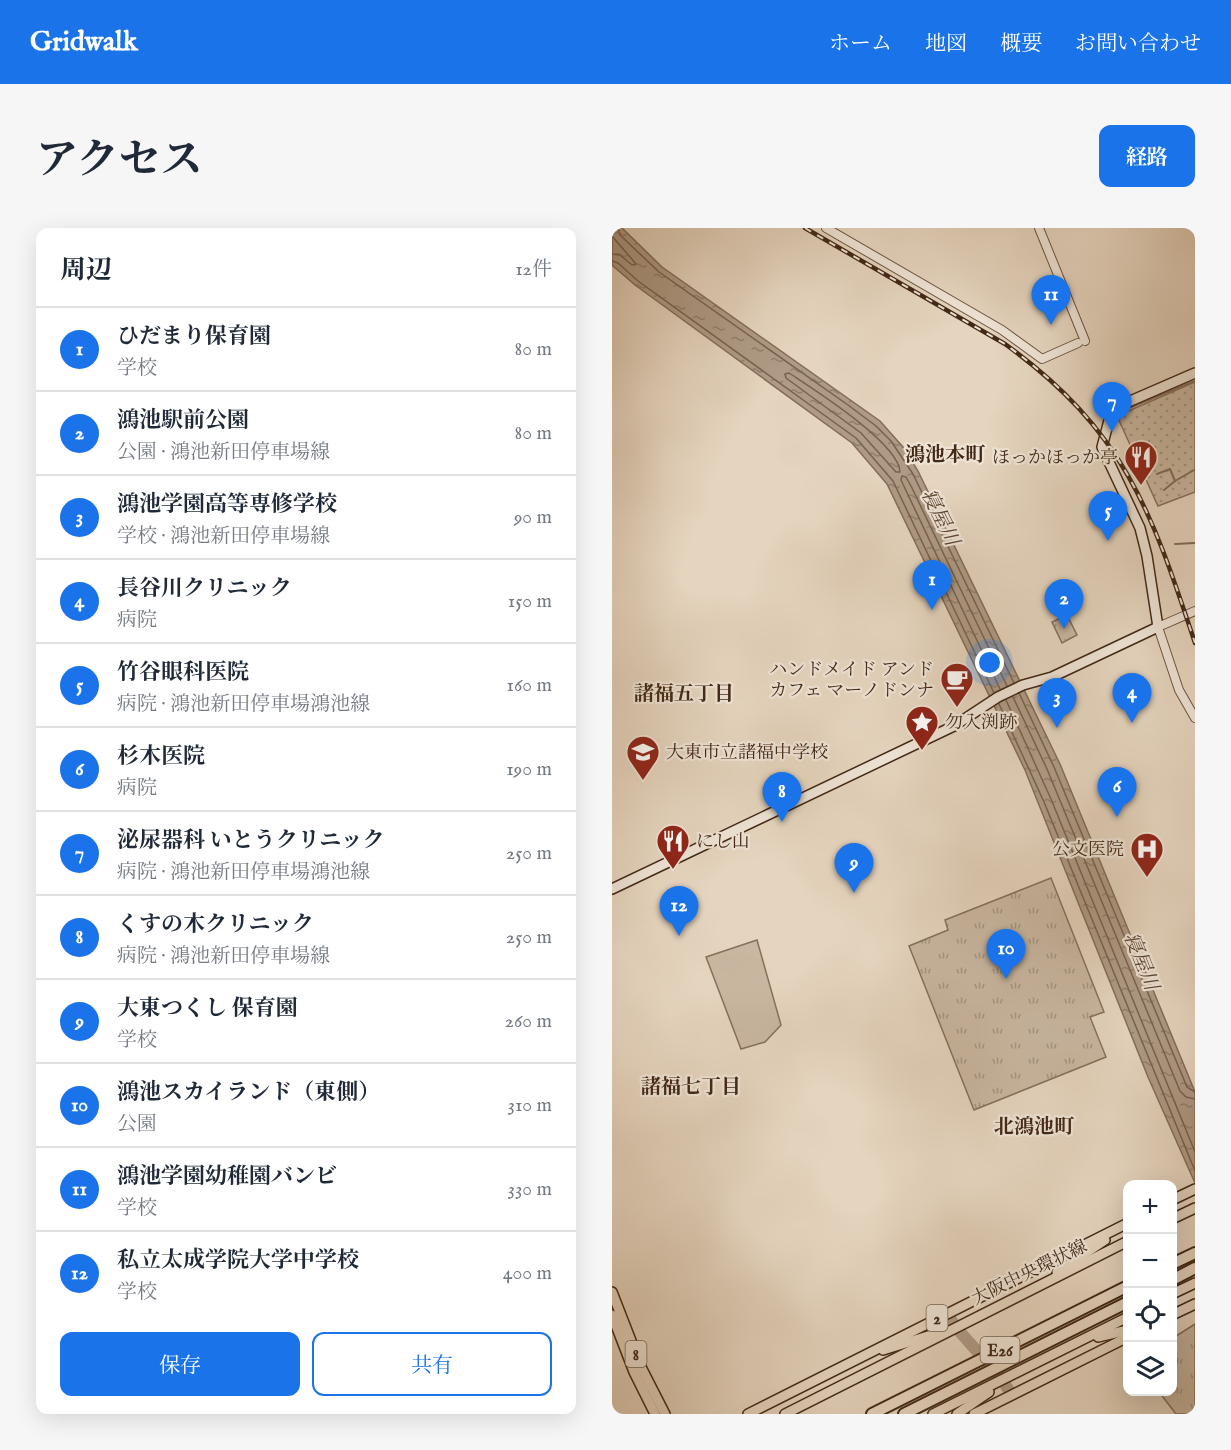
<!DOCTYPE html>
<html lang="ja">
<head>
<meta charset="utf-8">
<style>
  :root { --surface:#fff; --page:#f6f6f7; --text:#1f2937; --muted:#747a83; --line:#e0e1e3; --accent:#1a73e8 }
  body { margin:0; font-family:"IM FELL English","Noto Serif JP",serif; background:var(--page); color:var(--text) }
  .controls { position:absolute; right:18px; bottom:18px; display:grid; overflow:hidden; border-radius:12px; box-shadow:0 6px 24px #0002 }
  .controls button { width:54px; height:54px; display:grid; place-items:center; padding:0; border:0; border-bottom:2px solid var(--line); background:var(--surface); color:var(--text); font:30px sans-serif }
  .you { position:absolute; left:378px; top:435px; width:21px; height:21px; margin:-15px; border:4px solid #fff; border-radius:50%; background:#1a73e8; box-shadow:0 0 0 9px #1a73e833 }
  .badge { display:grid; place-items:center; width:39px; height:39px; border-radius:50%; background:var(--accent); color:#fff; font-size:20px; font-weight:700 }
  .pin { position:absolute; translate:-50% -50px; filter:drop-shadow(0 2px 3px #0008) }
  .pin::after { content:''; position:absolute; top:32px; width:21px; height:18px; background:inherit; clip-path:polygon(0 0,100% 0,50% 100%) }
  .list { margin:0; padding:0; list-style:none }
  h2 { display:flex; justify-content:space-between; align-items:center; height:78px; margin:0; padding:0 24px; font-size:26px }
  h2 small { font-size:20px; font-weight:400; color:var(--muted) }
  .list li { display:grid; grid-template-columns:39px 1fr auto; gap:18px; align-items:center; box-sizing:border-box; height:84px; padding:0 24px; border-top:2px solid var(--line) }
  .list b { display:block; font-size:22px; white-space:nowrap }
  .list p { margin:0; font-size:20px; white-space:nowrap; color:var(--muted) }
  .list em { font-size:20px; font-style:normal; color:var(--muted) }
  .actions { display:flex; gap:12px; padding:18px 24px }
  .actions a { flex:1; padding:14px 0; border:2px solid var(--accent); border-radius:12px; text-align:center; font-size:21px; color:var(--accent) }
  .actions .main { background:var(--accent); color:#fff }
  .icon { flex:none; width:33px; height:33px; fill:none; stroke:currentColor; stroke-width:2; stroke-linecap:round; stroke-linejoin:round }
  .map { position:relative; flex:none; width:583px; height:1186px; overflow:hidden; border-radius:12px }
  header { display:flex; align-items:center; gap:36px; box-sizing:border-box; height:84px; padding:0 30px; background:var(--accent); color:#fff }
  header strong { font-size:28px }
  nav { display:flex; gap:33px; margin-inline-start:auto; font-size:21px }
  .intro { display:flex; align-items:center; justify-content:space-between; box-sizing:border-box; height:144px; padding:0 36px }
  h1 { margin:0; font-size:42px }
  .button { padding:15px 27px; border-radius:12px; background:var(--accent); color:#fff; font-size:21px; font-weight:700 }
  main { display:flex; gap:36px; padding:0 36px }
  aside { flex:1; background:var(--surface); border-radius:12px; box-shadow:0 6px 24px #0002 }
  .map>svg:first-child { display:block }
  .grass { fill:#c9b7a1; stroke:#86705c; stroke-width:1.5 }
  .park { fill:url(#park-tufts); stroke:#86705c; stroke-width:1.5 }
  .garden { fill:url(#garden-dots); stroke:#86705c; stroke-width:1.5 }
  .water { fill:url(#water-ripples); stroke:#836c59; stroke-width:1.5 }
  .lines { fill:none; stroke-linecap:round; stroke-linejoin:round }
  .shore { stroke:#78614e; stroke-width:1.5 }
  .stream { stroke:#836c59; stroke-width:2 }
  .river { stroke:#ae9a85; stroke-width:12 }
  .tertiary-casing { stroke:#6b5340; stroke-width:10 }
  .secondary-casing { stroke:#422816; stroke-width:12 }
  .primary-casing { stroke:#422816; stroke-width:12 }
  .motorway-casing { stroke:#422816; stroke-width:14 }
  .tertiary { stroke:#eee3d5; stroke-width:8 }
  .secondary { stroke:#eee3d5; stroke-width:9 }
  .primary { stroke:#e5d4be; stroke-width:9 }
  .motorway { stroke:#e5d4be; stroke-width:10 }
  .rail-casing { stroke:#422816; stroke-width:4.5 }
  .rail { stroke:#eee3d5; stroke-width:2; stroke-dasharray:7; stroke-linecap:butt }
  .labels { text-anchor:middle; stroke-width:4.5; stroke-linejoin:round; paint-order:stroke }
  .shield { fill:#eee3d5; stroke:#76604f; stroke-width:1.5 }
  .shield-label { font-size:16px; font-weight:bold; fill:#422816 }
  .poi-label { font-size:18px; fill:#422816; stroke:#eee3d5; text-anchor:end }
  .street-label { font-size:18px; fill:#422816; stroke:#eee3d5 }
  .neighbourhood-label { font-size:20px; font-weight:bold; fill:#422816; stroke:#eee3d5 }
  .water-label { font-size:20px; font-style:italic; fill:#5d4432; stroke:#eee3d5 }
</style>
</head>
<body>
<header>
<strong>Gridwalk</strong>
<nav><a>ホーム</a><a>地図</a><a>概要</a><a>お問い合わせ</a></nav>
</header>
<div class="intro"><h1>アクセス</h1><a class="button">経路</a></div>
<main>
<aside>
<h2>周辺<small>12件</small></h2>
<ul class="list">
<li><span class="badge">1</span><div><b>ひだまり保育園</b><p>学校</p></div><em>80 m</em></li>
<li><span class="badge">2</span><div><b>鴻池駅前公園</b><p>公園 · 鴻池新田停車場線</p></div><em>80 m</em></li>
<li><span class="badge">3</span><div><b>鴻池学園高等専修学校</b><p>学校 · 鴻池新田停車場線</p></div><em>90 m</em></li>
<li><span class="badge">4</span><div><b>長谷川クリニック</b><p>病院</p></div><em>150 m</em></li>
<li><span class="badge">5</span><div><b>竹谷眼科医院</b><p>病院 · 鴻池新田停車場鴻池線</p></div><em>160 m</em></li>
<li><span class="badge">6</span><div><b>杉木医院</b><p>病院</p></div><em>190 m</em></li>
<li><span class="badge">7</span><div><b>泌尿器科 いとうクリニック</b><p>病院 · 鴻池新田停車場鴻池線</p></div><em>250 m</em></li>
<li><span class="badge">8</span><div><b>くすの木クリニック</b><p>病院 · 鴻池新田停車場線</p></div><em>250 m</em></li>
<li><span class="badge">9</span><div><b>大東つくし 保育園</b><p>学校</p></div><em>260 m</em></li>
<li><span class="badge">10</span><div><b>鴻池スカイランド（東側）</b><p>公園</p></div><em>310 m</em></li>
<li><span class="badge">11</span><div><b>鴻池学園幼稚園バンビ</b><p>学校</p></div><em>330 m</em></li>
<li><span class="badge">12</span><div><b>私立太成学院大学中学校</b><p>学校</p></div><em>400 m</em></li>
</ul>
<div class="actions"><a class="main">保存</a><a>共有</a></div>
</aside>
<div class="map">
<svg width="583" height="1186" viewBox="0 0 583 1186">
  <defs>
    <pattern id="park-tufts" width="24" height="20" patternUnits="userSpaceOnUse" patternTransform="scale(1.5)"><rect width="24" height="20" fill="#c9b7a1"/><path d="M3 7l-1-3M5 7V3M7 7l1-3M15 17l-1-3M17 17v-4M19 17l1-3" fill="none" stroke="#a59582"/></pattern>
    <pattern id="garden-dots" width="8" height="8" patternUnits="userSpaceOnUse" patternTransform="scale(1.5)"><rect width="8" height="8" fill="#c9b7a1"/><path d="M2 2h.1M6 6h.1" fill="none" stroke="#a59582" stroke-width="1.8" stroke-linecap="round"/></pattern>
    <pattern id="water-ripples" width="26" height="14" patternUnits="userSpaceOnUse" patternTransform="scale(1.5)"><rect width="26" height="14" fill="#ae9a85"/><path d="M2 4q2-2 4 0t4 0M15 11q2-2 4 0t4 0" fill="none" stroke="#8f7e6c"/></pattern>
  </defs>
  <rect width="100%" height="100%" fill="#e5d4be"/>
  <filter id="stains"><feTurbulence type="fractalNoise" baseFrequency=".00333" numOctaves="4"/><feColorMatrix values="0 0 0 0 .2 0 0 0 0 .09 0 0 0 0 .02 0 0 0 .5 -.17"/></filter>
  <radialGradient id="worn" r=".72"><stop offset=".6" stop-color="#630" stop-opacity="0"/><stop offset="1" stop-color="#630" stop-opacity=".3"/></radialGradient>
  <path class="grass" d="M145 712 169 797 153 814 129 821 94 729Z"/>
  <g class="park">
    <path d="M455 387 465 407 450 415 440 394Z"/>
    <path d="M439 650 492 784 478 789 494 829 362 882 297 718 336 702 333 692Z"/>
    <path d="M583 1096V1186H564L547 1164H560L561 1110Z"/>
  </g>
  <path class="garden" d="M583 154V264L546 278 505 188Z"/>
  <path class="water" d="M0 0H10L50 39 268 193 291 219 306 243 448 536 583 864V955L536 849 413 542 275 256 240 215 23 57 0 37Z"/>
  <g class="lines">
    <g class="shore">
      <path d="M6 0 8 7 47 44 236 177 264 198 279 213 301 246 402 455"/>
      <path d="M0 8 24 36 20 37 8 27 0 26"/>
      <path d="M0 33 6 35 26 53 244 210 281 253 382 465"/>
      <path d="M177 145C201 161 287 215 288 244H284L249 205 174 150 173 146Z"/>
      <path d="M388 461 289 252 290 248 294 249 300 260 395 458"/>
      <path d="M407 465 442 539 575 859 583 864"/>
      <path d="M401 469 435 541 568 863 574 869 583 871"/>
      <path d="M394 472 439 571 583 924"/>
      <path d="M387 476 432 574 583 943"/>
    </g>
    <g class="stream">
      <path d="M505 185 583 153"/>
      <path d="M545 246 558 241 563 253 552 262"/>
      <path d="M563 253 582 242"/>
      <path d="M563 316 583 315"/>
    </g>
    <g class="river">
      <path d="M337 1088 341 1095"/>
      <path d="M348 1104 388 1149"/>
      <path d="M394 1158 398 1164"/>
    </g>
    <defs>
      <g id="tertiary">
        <path d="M214 0 390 102 430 131 466 115"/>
        <path d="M427 0 473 113"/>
        <path d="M583 383 546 399 567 462 583 490"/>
      </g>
      <path id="secondary" d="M0 661 342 498 386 469 411 457 440 449 546 399 535 328 528 300 490 219 500 181 583 145"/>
      <g id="primary">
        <path d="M560 972 583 961"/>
        <path d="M560 991 583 980"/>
        <path d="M445 1044 493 1012"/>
        <path d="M0 1064 30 1141 53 1186"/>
        <path d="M560 1066 583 1055"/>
        <path d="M0 1087 22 1144 43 1186"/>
        <path d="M560 1087 583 1076"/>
        <path d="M486 1109 516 1102"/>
        <path d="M271 1122 329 1104"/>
        <path d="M136 1186 516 995"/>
        <path d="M173 1186 516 1013"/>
        <path d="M321 1186 516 1089"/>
        <path d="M345 1186 377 1164"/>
        <path d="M362 1186 516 1109"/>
      </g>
      <g id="motorway">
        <path d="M560 1036 583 1025"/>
        <path d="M560 1052 583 1040"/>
        <path d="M260 1186 516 1058"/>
        <path d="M292 1186 516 1074"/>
      </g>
    </defs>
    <use href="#tertiary" class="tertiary-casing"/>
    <use href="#secondary" class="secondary-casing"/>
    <use href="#primary" class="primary-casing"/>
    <use href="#motorway" class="motorway-casing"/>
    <use href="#tertiary" class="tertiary"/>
    <use href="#secondary" class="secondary"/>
    <use href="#primary" class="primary"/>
    <use href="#motorway" class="motorway"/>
    <defs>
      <path id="rail" d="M193 0 393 116C512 202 539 282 583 415"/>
    </defs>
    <use href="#rail" class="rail-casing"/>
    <use href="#rail" class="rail"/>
  </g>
  <defs>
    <symbol id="restaurant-pin" viewBox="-11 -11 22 30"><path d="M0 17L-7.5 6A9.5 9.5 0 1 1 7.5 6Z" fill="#8f2418" stroke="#eee3d5"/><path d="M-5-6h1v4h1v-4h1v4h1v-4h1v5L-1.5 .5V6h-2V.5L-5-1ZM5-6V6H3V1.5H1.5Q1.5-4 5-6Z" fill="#fff"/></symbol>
    <symbol id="cafe-pin" viewBox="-11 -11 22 30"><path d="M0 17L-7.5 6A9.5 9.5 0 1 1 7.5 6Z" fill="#8f2418" stroke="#eee3d5"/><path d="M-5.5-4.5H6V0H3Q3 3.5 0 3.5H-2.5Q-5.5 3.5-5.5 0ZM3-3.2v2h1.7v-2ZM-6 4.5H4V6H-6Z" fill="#fff"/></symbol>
    <symbol id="sight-pin" viewBox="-11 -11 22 30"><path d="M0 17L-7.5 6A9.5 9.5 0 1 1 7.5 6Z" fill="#8f2418" stroke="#eee3d5"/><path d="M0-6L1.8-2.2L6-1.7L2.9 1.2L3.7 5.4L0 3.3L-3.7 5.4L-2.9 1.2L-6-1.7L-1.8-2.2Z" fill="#fff"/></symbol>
    <symbol id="school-pin" viewBox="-11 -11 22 30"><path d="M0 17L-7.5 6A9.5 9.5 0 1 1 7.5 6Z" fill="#8f2418" stroke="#eee3d5"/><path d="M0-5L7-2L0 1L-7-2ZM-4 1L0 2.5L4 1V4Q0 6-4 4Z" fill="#fff"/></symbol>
    <symbol id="hospital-pin" viewBox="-11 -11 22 30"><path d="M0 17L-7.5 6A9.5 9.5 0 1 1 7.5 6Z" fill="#8f2418" stroke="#eee3d5"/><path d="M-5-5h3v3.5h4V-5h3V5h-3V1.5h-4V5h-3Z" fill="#fff"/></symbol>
  </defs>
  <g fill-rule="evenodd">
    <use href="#restaurant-pin" x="510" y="210" width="38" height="52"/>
    <use href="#cafe-pin" x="326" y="432" width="38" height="52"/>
    <use href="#sight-pin" x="291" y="475" width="38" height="52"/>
    <use href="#school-pin" x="12" y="505" width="38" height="52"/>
    <use href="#restaurant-pin" x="42" y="594" width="38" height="52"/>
    <use href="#hospital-pin" x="516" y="602" width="38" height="52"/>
  </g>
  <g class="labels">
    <g class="shield">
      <rect x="314.5" y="1077" width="21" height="26" rx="4.5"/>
      <rect x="368.5" y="1109" width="39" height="26" rx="4.5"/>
      <rect x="13.5" y="1113" width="21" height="26" rx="4.5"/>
    </g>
    <g class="shield-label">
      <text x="325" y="1096">2</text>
      <text x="388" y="1128">E26</text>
      <text x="24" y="1132">8</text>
    </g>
    <g class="poi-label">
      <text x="506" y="235">ほっかほっか亭</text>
      <text x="322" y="447">ハンドメイド アンド<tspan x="322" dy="21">カフェ マーノドンナ</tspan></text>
      <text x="333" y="500" text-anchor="start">勿入渕跡</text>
      <text x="54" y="530" text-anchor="start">大東市立諸福中学校</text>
      <text x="84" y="619" text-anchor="start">にし山</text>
      <text x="512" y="627">公文医院</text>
    </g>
    <g class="street-label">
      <text transform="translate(417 1044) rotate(-26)" y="6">大阪中央環状線</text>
    </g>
    <g class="neighbourhood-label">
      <text x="333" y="233">鴻池本町</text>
      <text x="72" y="472">諸福五丁目</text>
      <text x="79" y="865">諸福七丁目</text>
      <text x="422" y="905">北鴻池町</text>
    </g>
    <g class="water-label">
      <text transform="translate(329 289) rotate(64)" y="7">寝屋川</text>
      <text transform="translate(530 733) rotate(68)" y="7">寝屋川</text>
    </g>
  </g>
  <rect width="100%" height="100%" filter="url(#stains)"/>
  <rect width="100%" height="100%" fill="url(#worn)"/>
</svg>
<div class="controls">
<button>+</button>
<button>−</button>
<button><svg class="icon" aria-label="locate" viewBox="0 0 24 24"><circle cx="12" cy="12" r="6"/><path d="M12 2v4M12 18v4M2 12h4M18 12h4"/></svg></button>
<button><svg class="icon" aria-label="layers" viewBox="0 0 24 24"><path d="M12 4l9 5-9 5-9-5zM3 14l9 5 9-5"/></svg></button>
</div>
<div class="you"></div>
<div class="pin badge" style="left:320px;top:382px">1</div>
<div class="pin badge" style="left:452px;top:401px">2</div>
<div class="pin badge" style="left:445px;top:500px">3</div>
<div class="pin badge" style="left:520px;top:495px">4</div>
<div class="pin badge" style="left:496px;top:313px">5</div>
<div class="pin badge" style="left:505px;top:589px">6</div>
<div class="pin badge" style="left:500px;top:204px">7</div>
<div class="pin badge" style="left:170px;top:594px">8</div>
<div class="pin badge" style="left:242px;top:665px">9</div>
<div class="pin badge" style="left:394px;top:751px">10</div>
<div class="pin badge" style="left:439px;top:97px">11</div>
<div class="pin badge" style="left:67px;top:708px">12</div>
</div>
</main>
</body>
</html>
